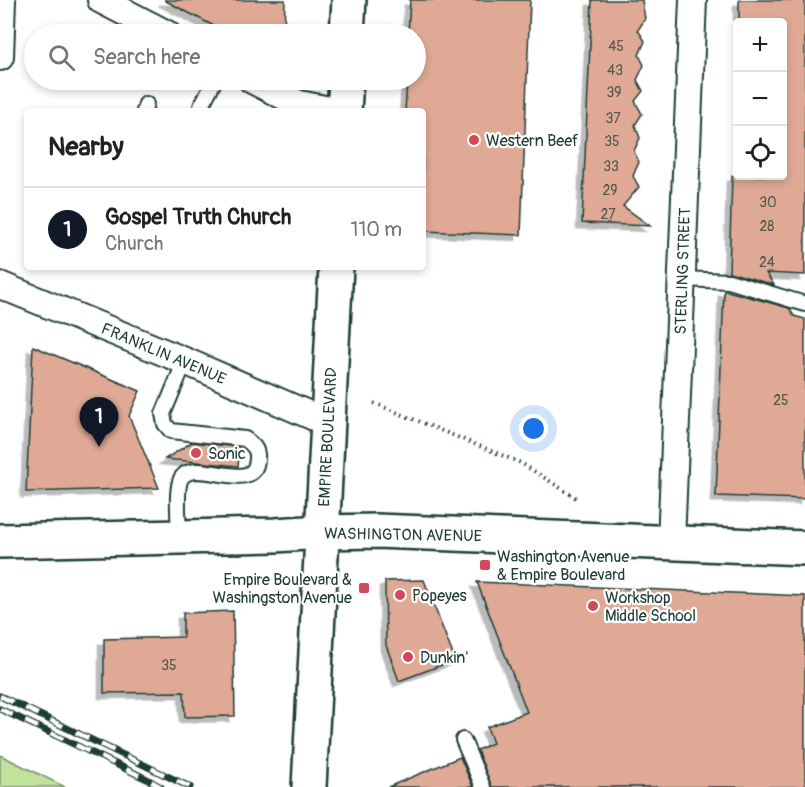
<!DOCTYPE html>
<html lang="en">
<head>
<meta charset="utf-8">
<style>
  :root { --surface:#fff; --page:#f6f6f6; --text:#222; --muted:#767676; --line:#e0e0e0; --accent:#111827 }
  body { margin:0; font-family:Pangolin,sans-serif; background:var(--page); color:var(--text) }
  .controls { position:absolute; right:18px; top:18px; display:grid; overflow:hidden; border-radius:6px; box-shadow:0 3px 9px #0003 }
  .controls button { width:54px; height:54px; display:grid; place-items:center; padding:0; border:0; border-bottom:2px solid var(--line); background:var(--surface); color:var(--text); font:30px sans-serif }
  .you { position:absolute; left:534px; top:429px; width:21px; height:21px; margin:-15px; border:4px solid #fff; border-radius:50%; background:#1a73e8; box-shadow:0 0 0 9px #1a73e833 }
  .badge { display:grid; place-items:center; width:39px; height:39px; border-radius:50%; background:var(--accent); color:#fff; font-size:20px; font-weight:700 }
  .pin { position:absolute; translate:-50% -50px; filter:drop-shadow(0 2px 3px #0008) }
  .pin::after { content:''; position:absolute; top:32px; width:21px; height:18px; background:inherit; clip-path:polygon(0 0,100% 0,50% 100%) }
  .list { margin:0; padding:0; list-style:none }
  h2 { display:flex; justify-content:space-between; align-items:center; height:78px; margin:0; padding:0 24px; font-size:26px }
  h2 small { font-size:20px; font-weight:400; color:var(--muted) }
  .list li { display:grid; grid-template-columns:39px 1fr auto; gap:18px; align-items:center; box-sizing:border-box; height:84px; padding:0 24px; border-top:2px solid var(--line) }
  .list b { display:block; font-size:22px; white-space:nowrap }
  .list p { margin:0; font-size:20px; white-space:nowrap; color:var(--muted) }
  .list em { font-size:20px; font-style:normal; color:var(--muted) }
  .icon { flex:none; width:33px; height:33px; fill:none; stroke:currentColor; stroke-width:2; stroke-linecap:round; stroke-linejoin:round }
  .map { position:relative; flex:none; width:805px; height:787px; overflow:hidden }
  .search { position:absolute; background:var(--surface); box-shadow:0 3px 9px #0003; left:24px; top:24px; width:402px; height:66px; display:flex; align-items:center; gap:15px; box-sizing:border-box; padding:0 21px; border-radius:33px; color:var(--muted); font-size:22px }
  .panel { position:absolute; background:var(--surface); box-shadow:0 3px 9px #0003; left:24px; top:108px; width:402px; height:162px; border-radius:6px }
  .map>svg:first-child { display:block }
  .green { fill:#c2e29b; stroke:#709068; stroke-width:1.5 }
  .building { fill:#dfa995; stroke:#1f3d34; stroke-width:1.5; filter:url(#shadow) }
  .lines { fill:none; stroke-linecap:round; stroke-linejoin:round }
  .service-casing { stroke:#1f3d34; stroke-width:18 }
  .minor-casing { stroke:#1f3d34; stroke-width:30 }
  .secondary-casing { stroke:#1f3d34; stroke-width:38 }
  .path { stroke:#1f3d34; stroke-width:4; stroke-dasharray:1.5 4.5; stroke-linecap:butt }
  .service { stroke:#fff; stroke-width:14 }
  .minor { stroke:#fff; stroke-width:26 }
  .secondary { stroke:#fff; stroke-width:33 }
  .rail-casing { stroke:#1f3d34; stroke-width:7 }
  .rail { stroke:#fff; stroke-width:4.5; stroke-dasharray:14; stroke-linecap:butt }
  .poi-dot { fill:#d1495b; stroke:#fff; stroke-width:2 }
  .labels { text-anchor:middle; stroke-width:4.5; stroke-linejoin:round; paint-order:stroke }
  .number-label { font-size:14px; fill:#4f584c }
  .poi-label { font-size:16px; fill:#1f3d34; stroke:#fff; text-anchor:start }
  .street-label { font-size:16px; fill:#1f3d34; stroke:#fff }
</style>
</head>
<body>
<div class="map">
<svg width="805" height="787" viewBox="0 0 805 787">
  <defs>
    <filter id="shadow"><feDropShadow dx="-5.5" dy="5.5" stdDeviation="0" flood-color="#0004"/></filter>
  </defs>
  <rect width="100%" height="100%" fill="#fff"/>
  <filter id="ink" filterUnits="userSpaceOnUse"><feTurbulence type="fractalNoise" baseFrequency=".0167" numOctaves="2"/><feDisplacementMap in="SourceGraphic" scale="12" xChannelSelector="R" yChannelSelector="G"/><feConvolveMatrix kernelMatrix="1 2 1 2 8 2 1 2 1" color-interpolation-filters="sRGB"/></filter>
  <g filter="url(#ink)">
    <path class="green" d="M0 755 65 787H0Z"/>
    <g class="building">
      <path d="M164 0H285L284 34H229Z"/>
      <path d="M410 0H530L521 235 423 231V111H405L407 80H416V34H408Z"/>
      <path d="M592 0H642L645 19 638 30 645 41 639 55 644 65 637 80 643 91 635 101 642 114 635 125 640 138 634 151 639 162 633 176 639 187 623 206 650 226 582 223Z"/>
      <path d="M739 0H805V275L766 273 774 285 729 272 732 176H783V22H739Z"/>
      <path d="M724 290 789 308 794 316 805 319V499L716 496Z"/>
      <path d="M33 346 140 391 129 416 159 488 26 492Z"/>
      <path d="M192 442 240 447 238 466 165 459Z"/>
      <path d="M424 580 455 660 399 681 386 645 385 581Z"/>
      <path d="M477 582 805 596V787H492L477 750 493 743 487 727 527 712Z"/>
      <path d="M233 611 235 716 185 717 184 692 104 693V639L183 637V613Z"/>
      <path d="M460 757 473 787H388Z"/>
    </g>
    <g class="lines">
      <defs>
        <g id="service">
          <path d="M201 106 215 80"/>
          <path d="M144 111 146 104"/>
          <path d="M682 279 729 281 805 304"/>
          <path d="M179 537C179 525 175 486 182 477 197 457 256 497 257 458 258 449 252 444 245 439L171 431 165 424 163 414 185 361"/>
          <path d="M463 740 483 787"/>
        </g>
        <g id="minor">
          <path d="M101 0 167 34"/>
          <path d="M0 57 2 0"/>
          <path d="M252 80 299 104 335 111"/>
          <path d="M0 285 185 361 328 423"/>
          <path d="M671 543 693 0"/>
        </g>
        <g id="secondary">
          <path d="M347 34 349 0"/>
          <path d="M344 111 346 80"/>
          <path d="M0 541 275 535 322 532 376 531 805 548"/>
          <path d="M309 787 336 267"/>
        </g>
      </defs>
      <use href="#service" class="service-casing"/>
      <use href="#minor" class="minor-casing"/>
      <use href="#secondary" class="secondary-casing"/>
      <path class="path" d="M374 403 521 463 578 499"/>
      <use href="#service" class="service"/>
      <use href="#minor" class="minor"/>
      <use href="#secondary" class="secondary"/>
      <defs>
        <g id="rail">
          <path d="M0 696 190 787"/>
          <path d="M0 709 147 779 161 787"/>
        </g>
      </defs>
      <use href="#rail" class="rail-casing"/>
      <use href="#rail" class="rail"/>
    </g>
  </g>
  <g class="poi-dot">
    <circle cx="474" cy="140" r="6"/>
    <circle cx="196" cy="453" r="6"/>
    <rect x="479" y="559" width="12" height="12" rx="3"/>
    <rect x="358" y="582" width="12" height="12" rx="3"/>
    <circle cx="400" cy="595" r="6"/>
    <circle cx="593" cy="606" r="6"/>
    <circle cx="408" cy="657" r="6"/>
  </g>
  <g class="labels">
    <g class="number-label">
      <text x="616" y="51">45</text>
      <text x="615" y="75">43</text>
      <text x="614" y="97">39</text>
      <text x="613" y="123">37</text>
      <text x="612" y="146">35</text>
      <text x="611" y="171">33</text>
      <text x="610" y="195">29</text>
      <text x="768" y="207">30</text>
      <text x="608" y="219">27</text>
      <text x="767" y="231">28</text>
      <text x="767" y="267">24</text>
      <text x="781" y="405">25</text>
      <text x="169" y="670">35</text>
    </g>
    <g class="poi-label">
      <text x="486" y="146">Western Beef</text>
      <text x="208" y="459">Sonic</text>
      <text x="497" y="562">Washington Avenue<tspan x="497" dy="18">&amp; Empire Boulevard</tspan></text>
      <text x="352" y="585" text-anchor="end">Empire Boulevard &amp;<tspan x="352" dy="18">Washingston Avenue</tspan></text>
      <text x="412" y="601">Popeyes</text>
      <text x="605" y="603">Workshop<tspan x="605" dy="18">Middle School</tspan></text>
      <text x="420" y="663">Dunkin'</text>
    </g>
    <g class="street-label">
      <text transform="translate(682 271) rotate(-88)" y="6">STERLING STREET</text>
      <text transform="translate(164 353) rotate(23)" y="6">FRANKLIN AVENUE</text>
      <text transform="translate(327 437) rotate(-87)" y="6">EMPIRE BOULEVARD</text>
      <text transform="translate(403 534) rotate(1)" y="6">WASHINGTON AVENUE</text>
    </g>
  </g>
</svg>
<div class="controls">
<button>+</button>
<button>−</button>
<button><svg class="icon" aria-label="locate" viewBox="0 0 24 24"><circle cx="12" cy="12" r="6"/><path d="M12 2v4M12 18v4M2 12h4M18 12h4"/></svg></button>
</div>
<div class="you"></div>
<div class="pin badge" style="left:99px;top:447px">1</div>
<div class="search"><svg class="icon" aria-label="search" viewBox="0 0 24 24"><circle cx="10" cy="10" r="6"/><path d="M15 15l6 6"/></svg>Search here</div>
<section class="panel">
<h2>Nearby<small></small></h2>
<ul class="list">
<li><span class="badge">1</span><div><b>Gospel Truth Church</b><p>Church</p></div><em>110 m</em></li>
</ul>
</section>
</div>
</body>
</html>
